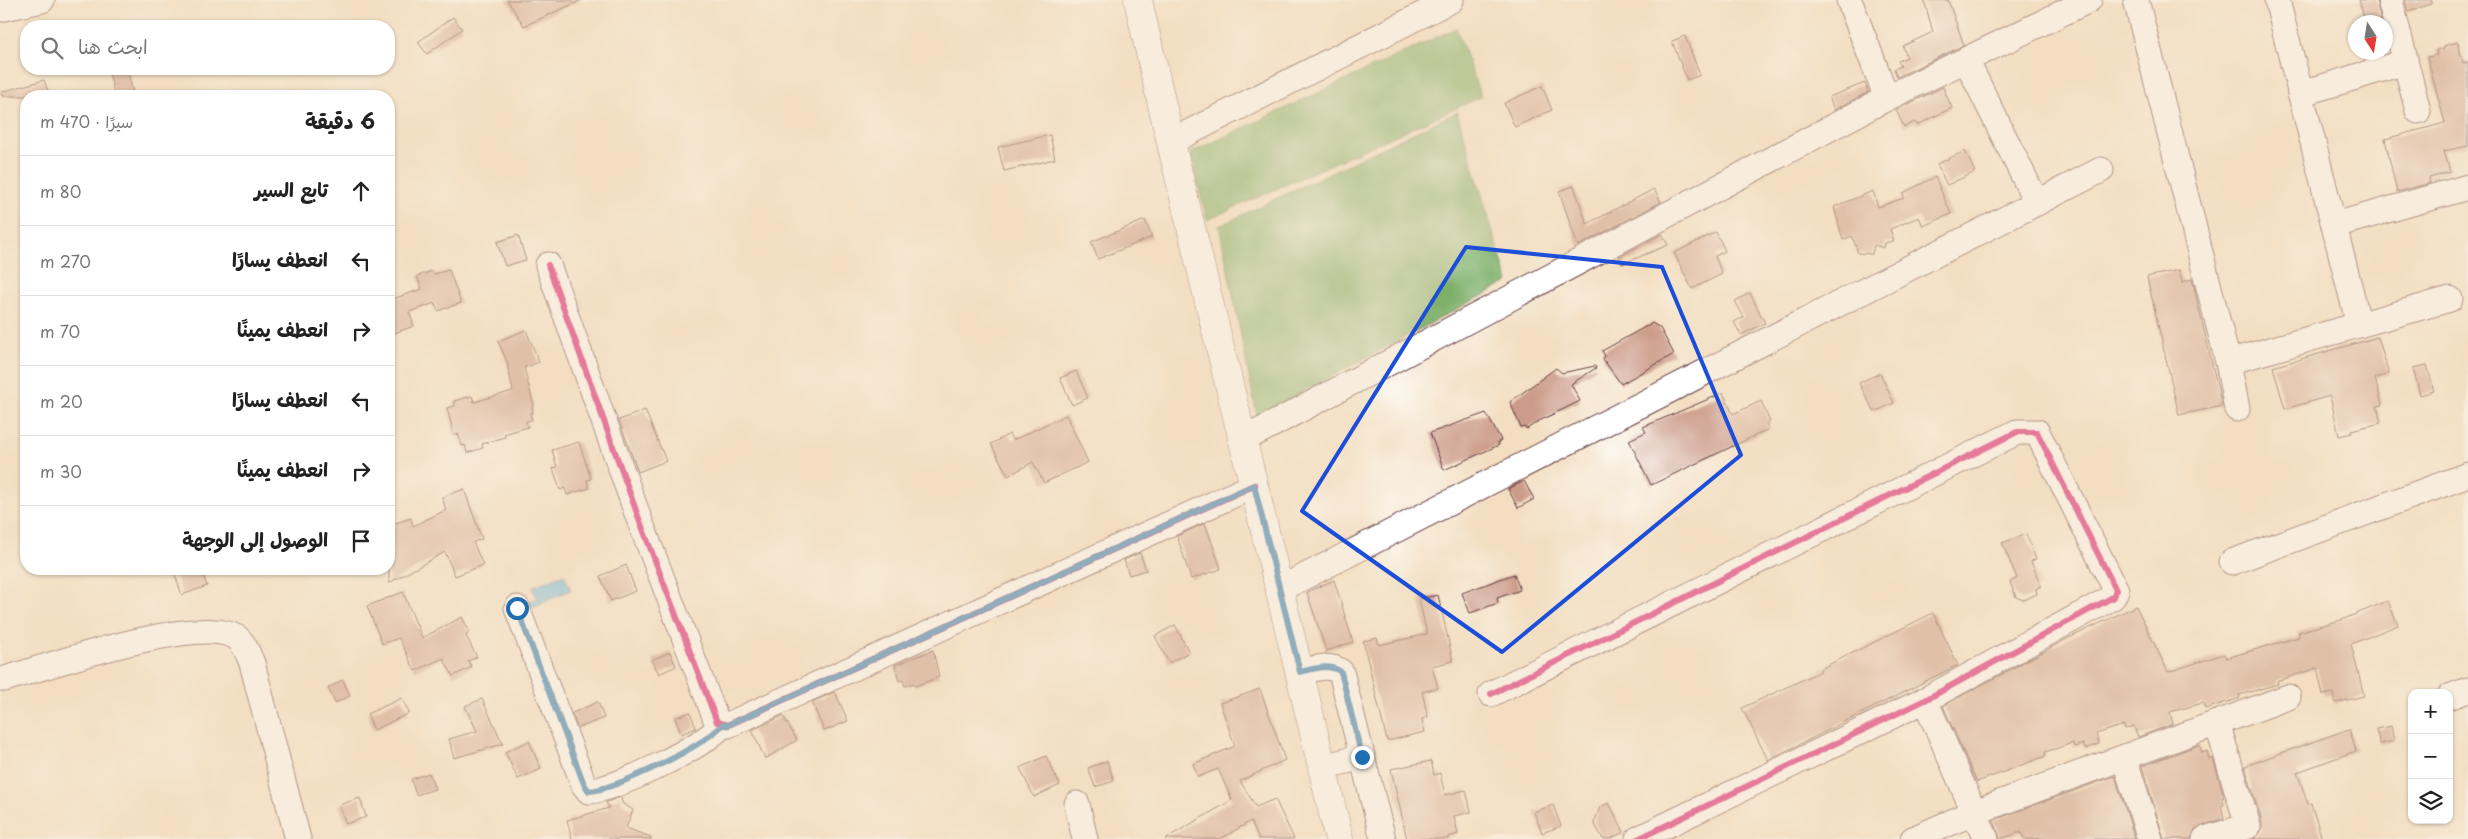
<!DOCTYPE html>
<html lang="ar">
<head>
<meta charset="utf-8">
<style>
  :root { --surface:#fff; --page:#f6f6f6; --text:#222; --muted:#767676; --line:#e0e0e0 }
  body { margin:0; font-family:"Playpen Sans","Playpen Sans Arabic",sans-serif; background:var(--page); color:var(--text); direction:rtl }
  .controls { position:absolute; right:15px; bottom:15px; display:grid; overflow:hidden; border-radius:10px; box-shadow:0 1px 4px #0004 }
  .controls button { width:45px; height:45px; display:grid; place-items:center; padding:0; border:0; border-bottom:1px solid var(--line); background:var(--surface); color:var(--text); font:25px sans-serif }
  .compass { position:absolute; left:2348px; top:15px; width:45px; height:45px; border-radius:50%; background:var(--surface); box-shadow:0 1px 4px #0004; rotate:168deg }
  .stop { position:absolute; width:15px; height:15px; margin:-11px; border:4px solid #1f6fb2; border-radius:50%; background:#fff }
  .stop.end { background:#1f6fb2; border-color:#fff; box-shadow:0 1px 5px #0008 }
  .list { margin:0; padding:0; list-style:none }
  h2 { display:flex; justify-content:space-between; align-items:center; height:65px; margin:0; padding:0 20px; font-size:21px }
  h2 small { font-size:16px; font-weight:400; color:var(--muted) }
  .list li { display:grid; grid-template-columns:32px 1fr auto; gap:15px; align-items:center; box-sizing:border-box; height:70px; padding:0 20px; border-top:1px solid var(--line) }
  .list b { display:block; font-size:19px; white-space:nowrap }
  .list em { font-size:16px; font-style:normal; color:var(--muted) }
  .icon { flex:none; width:28px; height:28px; fill:none; stroke:currentColor; stroke-width:2; stroke-linecap:round; stroke-linejoin:round }
  .map { position:relative; flex:none; width:2468px; height:839px; overflow:hidden; direction:ltr }
  .search { position:absolute; background:var(--surface); box-shadow:0 1px 4px #0004; left:20px; top:20px; width:375px; height:55px; display:flex; align-items:center; gap:12px; box-sizing:border-box; padding:0 18px; border-radius:20px; color:var(--muted); font-size:19px }
  .panel { position:absolute; background:var(--surface); box-shadow:0 1px 4px #0004; left:20px; top:90px; width:375px; height:485px; border-radius:20px; direction:rtl }
  .map>svg:first-child { display:block }
  .forest { fill:#7eb06b; stroke:#64684b }
  .water { fill:#68b9e3; stroke:#596c87 }
  .building { fill:#cc9b89 }
  .lines { fill:none; stroke-linecap:round; stroke-linejoin:round }
  .minor-casing { stroke:#633c42; stroke-width:27 }
  .major-casing { stroke:#633c42; stroke-width:29 }
  .minor { stroke:#fff; stroke-width:25 }
  .major { stroke:#fff; stroke-width:28 }
  .cycleway-casing { stroke:#fdfcf7; stroke-width:9 }
  .cycleway { stroke:#d6006c; stroke-width:6 }
  .route { stroke:#1f6fb2; stroke-width:6 }
  .marked { fill:none; stroke:#1d4ed8; stroke-width:4; stroke-linejoin:round }
</style>
</head>
<body>
<div class="map">
<svg width="2468" height="839" viewBox="0 0 2468 839">
  <rect width="100%" height="100%" fill="#fdfcf7"/>
  <filter id="ink" filterUnits="userSpaceOnUse"><feTurbulence type="fractalNoise" baseFrequency=".02" numOctaves="2"/><feDisplacementMap in="SourceGraphic" scale="10" xChannelSelector="R" yChannelSelector="G"/><feConvolveMatrix kernelMatrix="1 2 1 2 8 2 1 2 1" color-interpolation-filters="sRGB"/></filter>
  <filter id="wash" filterUnits="userSpaceOnUse"><feTurbulence type="fractalNoise" baseFrequency=".0096" numOctaves="4" result="noise"/><feDisplacementMap in="SourceGraphic" scale="20" xChannelSelector="R" yChannelSelector="G"/><feGaussianBlur stdDeviation="1.12" result="paint"/><feColorMatrix in="noise" values="0 0 0 0 0 0 0 0 0 0 0 0 0 0 0 0 0 1.4 0 .05"/><feComposite in="paint" operator="in"/></filter>
  <g filter="url(#wash)">
    <rect width="100%" height="100%" fill="#f3dec1"/>
    <g class="forest">
      <path d="M1456 28 1481 97 1207 220 1190 153Z"/>
      <path d="M1457 112 1508 282 1257 416 1219 226Z"/>
    </g>
    <path class="water" d="M564 574 571 590 530 608 528 602 537 598 532 587Z"/>
    <g id="blocks">
      <g class="building">
        <path d="M507 0H582L524 26Z"/>
        <path d="M1924 0H1948L1964 45 1897 77 1894 69 1901 66 1898 61 1907 57 1903 46 1933 32Z"/>
        <path d="M2359 0H2376L2381 22H2365Z"/>
        <path d="M2405 0H2432V4L2408 11Z"/>
        <path d="M453 17 462 29 427 54 418 42Z"/>
        <path d="M1685 36 1700 75 1687 80 1672 41Z"/>
        <path d="M2458 42 2463 63 2468 62V146L2444 151 2450 172 2429 178 2430 183 2397 192 2385 139 2445 123 2427 57 2437 55 2436 50 2444 48V46Z"/>
        <path d="M108 69H127L134 96H115Z"/>
        <path d="M44 80 50 96H2L1 92Z"/>
        <path d="M1865 83 1868 92 1834 110 1829 97Z"/>
        <path d="M1542 86 1552 110 1515 127 1504 103Z"/>
        <path d="M1943 87 1952 108 1917 125 1915 122 1904 127 1896 110Z"/>
        <path d="M1050 135 1055 159 1004 171 998 147Z"/>
        <path d="M1965 151 1975 172 1947 185 1937 164Z"/>
        <path d="M1935 177 1951 214 1923 226 1919 217 1890 229 1894 241 1885 243 1884 248 1874 245 1872 254 1858 253 1852 236 1843 240 1834 207 1873 191 1878 207 1904 198 1903 193Z"/>
        <path d="M1574 186 1587 224 1654 189 1661 202 1578 246 1559 191Z"/>
        <path d="M1145 220 1152 237 1098 259 1091 242Z"/>
        <path d="M1716 232 1725 251 1715 256 1722 274 1692 289 1674 253Z"/>
        <path d="M1662 234 1668 245 1622 264 1619 257Z"/>
        <path d="M518 235 526 260 505 266 497 242Z"/>
        <path d="M449 270 461 303 438 311 435 303 409 312 414 326 389 335V300L422 289 417 276 433 271 434 274Z"/>
        <path d="M2179 270 2182 282 2192 279 2222 406 2179 415 2147 277Z"/>
        <path d="M1750 293 1765 323 1741 335 1734 322 1744 317 1735 301Z"/>
        <path d="M1652 323 1660 328 1674 354 1621 384 1603 359 1605 356 1602 351Z"/>
        <path d="M526 330 539 362 524 368 534 406H532L533 413H530L532 420 526 421 528 427 504 434 505 437 482 444 483 448 467 453 465 445 462 446 458 434 454 435 447 408 455 406 454 401 472 396 474 402 513 391 507 362 498 341Z"/>
        <path d="M2378 337 2389 374 2375 378 2382 405 2377 406 2381 423 2351 430 2352 433 2339 436 2330 396 2285 409 2273 367Z"/>
        <path d="M2427 365 2434 391 2420 395 2413 368Z"/>
        <path d="M1595 366 1596 368 1571 384 1580 401 1537 422 1527 429 1524 427 1521 428 1510 402 1556 368 1562 373Z"/>
        <path d="M1076 371 1088 398 1072 405 1060 378Z"/>
        <path d="M1880 373 1894 403 1874 412 1859 383Z"/>
        <path d="M1723 393 1733 414 1761 401 1770 422 1766 424 1769 429 1651 485 1629 440 1646 432 1643 427Z"/>
        <path d="M645 410 666 461 638 472 619 420Z"/>
        <path d="M1486 413 1501 440 1498 442 1499 445 1444 470 1430 433Z"/>
        <path d="M1066 415 1088 462 1044 483 1033 462 1008 476 991 444 1009 434 1013 440Z"/>
        <path d="M579 442 591 479 587 480 589 488 567 495 565 488 560 490 553 468 557 467 552 450Z"/>
        <path d="M1524 481 1534 499 1518 508 1508 489Z"/>
        <path d="M464 489 482 539 473 542 483 565 455 576 445 552 389 583V525L411 518 413 526 446 510 442 497Z"/>
        <path d="M1205 523 1221 569 1191 579 1177 536Z"/>
        <path d="M2026 534 2036 559 2031 561 2041 586 2036 589 2037 594 2023 600 2016 597 2010 582 2017 578 2002 543Z"/>
        <path d="M1140 553 1146 570 1129 575 1124 560Z"/>
        <path d="M626 565 636 591 611 601 600 576Z"/>
        <path d="M173 569H201L207 586 182 595Z"/>
        <path d="M1514 574 1520 590 1497 598 1498 603 1470 613 1462 593Z"/>
        <path d="M1334 580 1353 642 1326 651 1307 592Z"/>
        <path d="M403 592 422 638 462 617 469 631 466 636 477 657 468 661 472 667 453 676 443 658 415 671 399 638 382 644 367 606Z"/>
        <path d="M1438 595 1453 661 1432 666 1438 688 1422 692 1428 717 1422 719 1425 732 1387 741 1363 641 1377 638 1379 645 1427 634 1419 599Z"/>
        <path d="M2388 601 2398 625 2351 644 2364 696 2335 703 2333 693 2323 695 2317 668 2277 681 2278 684 2239 695 2240 698 2205 709 2203 703 2170 712 2173 724 2138 737 2134 726 2125 729 2124 725 2096 734 2099 744 2085 749 2083 744 2074 747 2073 743 2045 752 2046 756 1977 782 1943 706 2067 639 2136 606 2168 672 2224 654 2226 658 2299 637 2298 632 2341 620Z"/>
        <path d="M1933 613 1958 665 1768 760 1742 708 1821 671 1820 669Z"/>
        <path d="M1175 625 1189 652 1169 663 1155 636Z"/>
        <path d="M933 650 939 677 915 686 914 683 905 686 903 680 899 681 895 665Z"/>
        <path d="M670 652 676 666 659 674 652 660Z"/>
        <path d="M343 680 350 696 335 703 328 688Z"/>
        <path d="M1260 689 1285 760 1240 781 1256 807 1275 799 1294 839H1259L1251 821 1220 839H1165L1232 800 1218 769 1198 777 1193 764 1235 746 1220 703Z"/>
        <path d="M835 692 848 721 824 731 812 702Z"/>
        <path d="M402 698 409 713 374 730 367 714Z"/>
        <path d="M482 699 503 744 454 758 449 739 477 731 465 706Z"/>
        <path d="M598 702 604 718 578 728 572 713Z"/>
        <path d="M690 712 696 728 681 734 675 718Z"/>
        <path d="M783 716 797 740 765 759 752 730Z"/>
        <path d="M2391 726 2394 741 2380 744 2376 729Z"/>
        <path d="M2349 729 2356 751 2297 772 2308 804 2311 803 2322 839H2254L2262 830V822L2245 766Z"/>
        <path d="M529 741 541 769 518 779 505 752Z"/>
        <path d="M2199 745 2202 753 2207 751 2209 759 2213 758 2224 797H2222L2224 805 2221 806 2224 818 2195 829 2191 839H2164L2142 766Z"/>
        <path d="M1046 756 1060 785 1034 797 1020 768Z"/>
        <path d="M1107 761 1114 781 1095 787 1088 768Z"/>
        <path d="M1431 761 1434 775 1440 773 1445 795 1466 790 1471 812 1454 816 1458 834 1448 837V839H1407L1391 769Z"/>
        <path d="M429 773 435 789 416 795 411 779Z"/>
        <path d="M2115 776 2135 839H2024L2021 832 2000 839 1994 820Z"/>
        <path d="M621 797 622 803 633 810 626 828 651 837V839H572L567 820 609 808 606 802Z"/>
        <path d="M360 798 366 817 346 824 339 805Z"/>
        <path d="M1609 803 1624 832 1610 839H1603L1594 823 1600 807Z"/>
        <path d="M1553 805 1561 826 1542 833 1534 812Z"/>
      </g>
    </g>
  </g>
  <g filter="url(#ink)">
    <use href="#blocks" fill-opacity="0" stroke="#633c42" stroke-width="1"/>
    <g class="lines">
      <defs>
        <g id="minor">
          <path d="M1849 0 1887 98"/>
          <path d="M2136 0 2228 362 2450 299"/>
          <path d="M2277 0 2359 325"/>
          <path d="M2390 0 2418 111"/>
          <path d="M0 9 42 0"/>
          <path d="M1972 72 2037 203"/>
          <path d="M2300 94 2405 62"/>
          <path d="M1170 142 1451 0"/>
          <path d="M2335 225 2468 187"/>
          <path d="M548 265 638 516 717 722 728 725 1255 485"/>
          <path d="M2228 362 2237 409"/>
          <path d="M1243 440 1887 98 2089 0"/>
          <path d="M2232 562 2468 475"/>
          <path d="M1280 589 2101 170"/>
          <path d="M517 608 584 785 589 791C615 790 705 746 722 725"/>
          <path d="M1300 672C1314 669 1329 663 1341 672L1383 839"/>
          <path d="M5 679C49 666 198 614 236 637 244 642 248 654 252 663L298 839"/>
          <path d="M1491 694 2017 432H2037L2116 590 2113 597 1925 700 1638 839"/>
          <path d="M2449 697 2468 690"/>
          <path d="M1925 700 1986 839"/>
          <path d="M2124 758 2150 839"/>
          <path d="M1322 767 1362 757"/>
          <path d="M1077 804 1085 839"/>
          <path d="M1913 839 1975 812 2288 697"/>
          <path d="M2205 839 2248 826 2217 723"/>
        </g>
        <path id="major" d="M1138 0C1201 281 1274 559 1339 839"/>
      </defs>
      <use href="#minor" class="minor-casing"/>
      <use href="#major" class="major-casing"/>
      <use href="#minor" class="minor"/>
      <use href="#major" class="major"/>
      <defs>
        <g id="cycleway">
          <path d="M548 265 638 516 717 722 728 725 1255 485"/>
          <path d="M1491 694 2017 432H2037L2116 590 2113 597 1925 700 1638 839"/>
        </g>
      </defs>
      <use href="#cycleway" class="cycleway-casing"/>
      <use href="#cycleway" class="cycleway"/>
    </g>
  </g>
  <g class="lines" filter="url(#ink)">
    <path class="route" d="M517 608 584 784 589 791C615 790 706 745 722 725H728L1254 485 1300 672C1314 669 1329 663 1341 672L1362 757"/>
  </g>
  <path d="M0 0H2468V839H0ZM1466 247 1662 267 1741 455 1502 652 1302 511Z" fill="#f3dec1" fill-opacity=".55" fill-rule="evenodd"/>
  <path class="marked" d="M1466 247 1662 267 1741 455 1502 652 1302 511Z"/>
</svg>
<div class="controls">
<button>+</button>
<button>−</button>
<button><svg class="icon" aria-label="layers" viewBox="0 0 24 24"><path d="M12 4l9 5-9 5-9-5zM3 14l9 5 9-5"/></svg></button>
</div>
<svg class="compass" viewBox="-18 -18 36 36"><path d="M0-13l5 13h-10z" fill="#e53935"/><path d="M0 13l5-13h-10z" fill="#767676"/></svg>
<div class="stop" style="left:517px;top:608px"></div>
<div class="stop end" style="left:1362px;top:757px"></div>
<div class="search"><svg class="icon" aria-label="search" viewBox="0 0 24 24"><circle cx="10" cy="10" r="6"/><path d="M15 15l6 6"/></svg>ابحث هنا</div>
<section class="panel">
<h2>6 دقيقة<small>سيرًا · 470 m</small></h2>
<ul class="list">
<li><svg class="icon" aria-label="ahead" viewBox="0 0 24 24"><path d="M12 20V5M6 11l6-6 6 6"/></svg><div><b>تابع السير</b></div><em>80 m</em></li>
<li><svg class="icon" aria-label="left" viewBox="0 0 24 24"><path d="M17 20v-9H6M10 6l-5 5 5 5"/></svg><div><b>انعطف يسارًا</b></div><em>270 m</em></li>
<li><svg class="icon" aria-label="right" viewBox="0 0 24 24"><path d="M7 20v-9h11M14 6l5 5-5 5"/></svg><div><b>انعطف يمينًا</b></div><em>70 m</em></li>
<li><svg class="icon" aria-label="left" viewBox="0 0 24 24"><path d="M17 20v-9H6M10 6l-5 5 5 5"/></svg><div><b>انعطف يسارًا</b></div><em>20 m</em></li>
<li><svg class="icon" aria-label="right" viewBox="0 0 24 24"><path d="M7 20v-9h11M14 6l5 5-5 5"/></svg><div><b>انعطف يمينًا</b></div><em>30 m</em></li>
<li><svg class="icon" aria-label="arrive" viewBox="0 0 24 24"><path d="M6 21V4h12l-3 4 3 4H6"/></svg><div><b>الوصول إلى الوجهة</b></div></li>
</ul>
</section>
</div>
</body>
</html>
